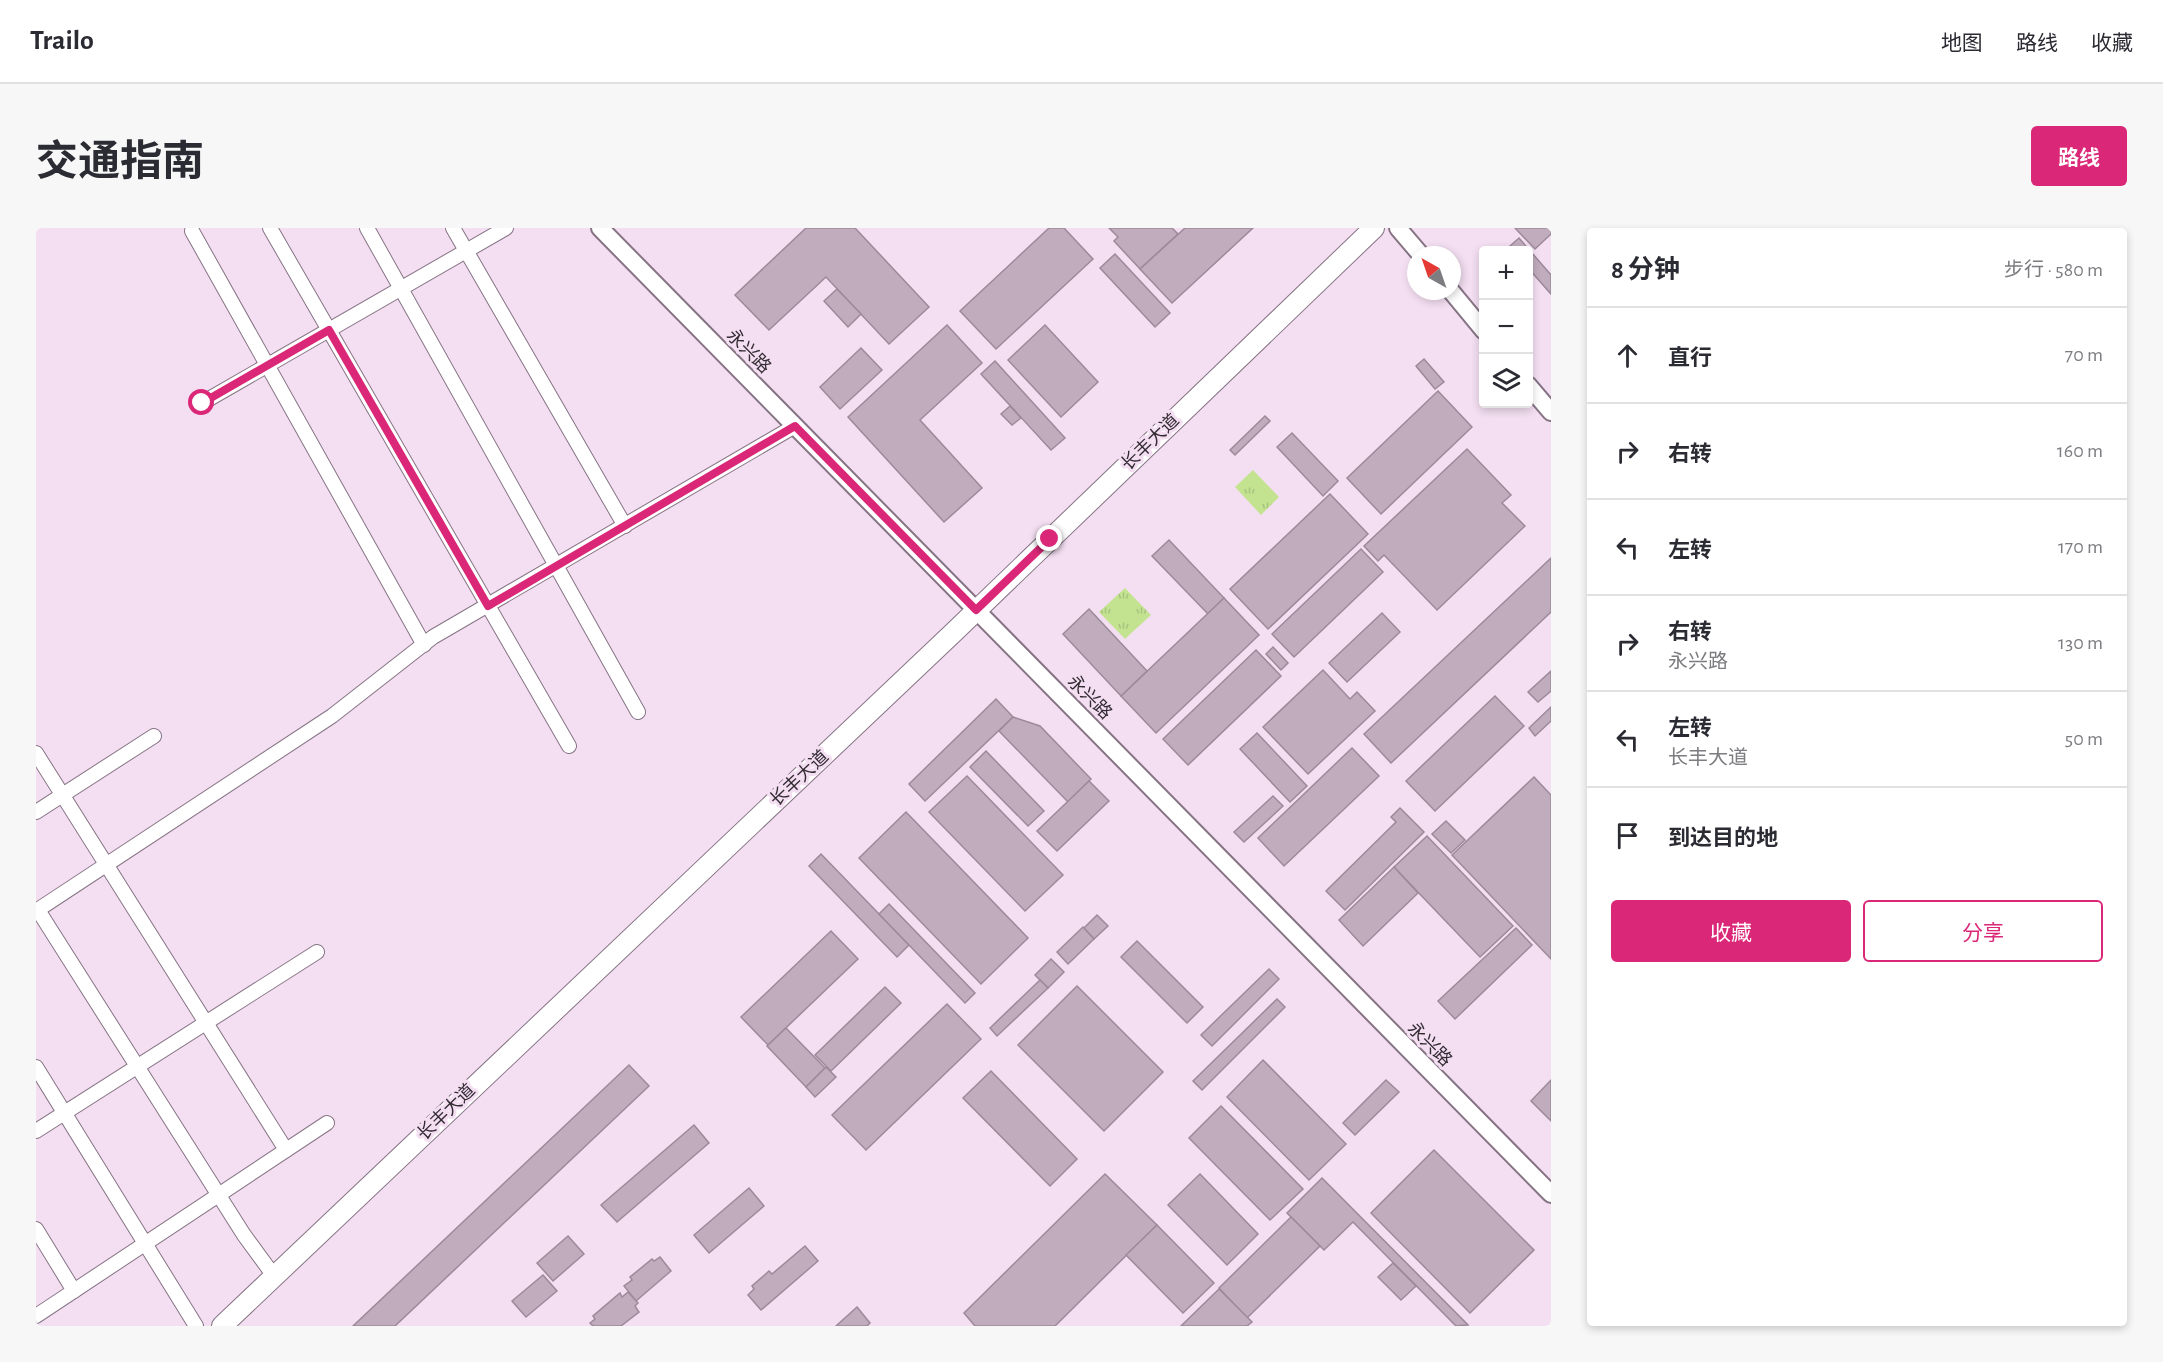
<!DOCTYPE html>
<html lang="zh">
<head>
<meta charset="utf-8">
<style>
  :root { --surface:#fff; --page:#f7f7f7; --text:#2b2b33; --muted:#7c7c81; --line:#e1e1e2; --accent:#db2777 }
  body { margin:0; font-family:"Alegreya Sans","Noto Sans SC",sans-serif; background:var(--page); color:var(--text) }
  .controls { position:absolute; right:18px; top:18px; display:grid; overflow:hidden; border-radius:6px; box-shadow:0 3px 9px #0003 }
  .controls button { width:54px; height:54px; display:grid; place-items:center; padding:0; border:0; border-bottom:2px solid var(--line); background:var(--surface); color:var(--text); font:30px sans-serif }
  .compass { position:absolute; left:1371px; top:18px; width:54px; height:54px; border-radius:50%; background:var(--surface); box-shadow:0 3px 9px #0003; rotate:320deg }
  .stop { position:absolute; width:18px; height:18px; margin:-14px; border:4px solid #db2777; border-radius:50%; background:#fff }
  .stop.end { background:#db2777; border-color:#fff; box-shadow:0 2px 6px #0008 }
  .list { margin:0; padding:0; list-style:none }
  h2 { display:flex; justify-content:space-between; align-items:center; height:78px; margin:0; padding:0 24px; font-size:26px }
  h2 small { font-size:20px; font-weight:400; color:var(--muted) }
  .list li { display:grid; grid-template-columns:39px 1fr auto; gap:18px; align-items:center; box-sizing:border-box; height:96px; padding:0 24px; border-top:2px solid var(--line) }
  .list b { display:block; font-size:22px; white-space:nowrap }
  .list p { margin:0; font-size:20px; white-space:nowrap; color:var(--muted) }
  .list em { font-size:20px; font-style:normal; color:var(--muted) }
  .actions { display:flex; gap:12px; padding:18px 24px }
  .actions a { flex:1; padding:14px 0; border:2px solid var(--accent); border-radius:6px; text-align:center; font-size:21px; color:var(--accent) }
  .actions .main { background:var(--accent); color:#fff }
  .icon { flex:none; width:33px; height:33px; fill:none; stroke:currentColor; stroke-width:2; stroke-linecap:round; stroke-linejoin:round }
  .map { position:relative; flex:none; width:1515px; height:1098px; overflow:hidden; border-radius:6px }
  header { display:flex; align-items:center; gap:36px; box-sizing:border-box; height:84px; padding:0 30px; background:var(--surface); border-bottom:2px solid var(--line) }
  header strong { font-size:28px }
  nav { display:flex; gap:33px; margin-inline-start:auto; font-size:21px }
  .intro { display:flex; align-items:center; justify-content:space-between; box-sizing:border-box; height:144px; padding:0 36px }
  h1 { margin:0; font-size:42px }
  .button { padding:15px 27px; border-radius:6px; background:var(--accent); color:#fff; font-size:21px; font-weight:700 }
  main { display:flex; gap:36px; padding:0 36px }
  aside { flex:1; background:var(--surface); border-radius:6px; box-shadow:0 3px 9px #0003 }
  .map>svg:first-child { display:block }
  .grass { fill:url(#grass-tufts) }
  .building { fill:#c0acbd; stroke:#9c899a; stroke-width:1.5 }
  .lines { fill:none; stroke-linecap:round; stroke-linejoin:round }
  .minor-casing { stroke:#867484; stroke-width:16 }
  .tertiary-casing { stroke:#867484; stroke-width:20 }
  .secondary-casing { stroke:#867484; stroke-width:22 }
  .minor { stroke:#fff; stroke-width:14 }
  .tertiary { stroke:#fff; stroke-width:16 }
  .secondary { stroke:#fff; stroke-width:20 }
  .route { stroke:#db2777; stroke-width:8 }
  .labels { text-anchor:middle; stroke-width:6; stroke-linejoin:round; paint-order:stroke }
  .street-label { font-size:18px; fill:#322b32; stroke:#f4dff2 }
</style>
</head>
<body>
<header>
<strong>Trailo</strong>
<nav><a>地图</a><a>路线</a><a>收藏</a></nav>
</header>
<div class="intro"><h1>交通指南</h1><a class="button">路线</a></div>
<main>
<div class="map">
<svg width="1515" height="1098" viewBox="0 0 1515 1098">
  <defs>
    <pattern id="grass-tufts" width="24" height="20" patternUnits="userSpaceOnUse" patternTransform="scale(1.5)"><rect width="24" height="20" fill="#c3e390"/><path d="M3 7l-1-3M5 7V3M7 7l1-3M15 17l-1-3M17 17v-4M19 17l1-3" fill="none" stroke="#a8c37d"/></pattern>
  </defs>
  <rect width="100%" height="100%" fill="#f4dff2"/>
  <g class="grass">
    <path d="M1217 242 1243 269 1225 287 1199 259Z"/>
    <path d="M1089 360 1115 387 1089 411 1063 384Z"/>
  </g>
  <g class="building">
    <path d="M770 0H819L893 79 853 116 790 49 733 102 699 67Z"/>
    <path d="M1013 0H1028L1057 31 960 121 924 83Z"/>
    <path d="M1073 0H1136L1142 6 1104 41 1078 13 1082 9Z"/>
    <path d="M1149 0H1217L1136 75 1104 41Z"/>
    <path d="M1479 0H1515V6L1499 21Z"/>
    <path d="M1483 10 1515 47V66L1492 40V22H1478L1474 18Z"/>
    <path d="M1079 26 1134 85 1119 99 1064 40Z"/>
    <path d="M801 61 825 86 812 99 788 73Z"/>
    <path d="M911 97 946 135 884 192 946 260 908 294 812 189Z"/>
    <path d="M1009 97 1062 154 1025 189 972 132Z"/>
    <path d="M825 120 846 142 804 181 784 159Z"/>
    <path d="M1388 131 1408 154 1399 161 1380 138Z"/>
    <path d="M959 133 1029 210 1015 222 945 146Z"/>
    <path d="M1402 163 1436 199 1345 286 1311 250Z"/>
    <path d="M974 178 985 190 976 197 965 186Z"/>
    <path d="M1229 188 1234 193 1199 227 1194 222Z"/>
    <path d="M1256 205 1302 253 1287 268 1241 219Z"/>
    <path d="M1431 221 1475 267 1466 275 1489 298 1401 382 1348 327 1342 333 1328 318Z"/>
    <path d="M1294 266 1332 306 1232 401 1194 361Z"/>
    <path d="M1133 312 1188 370 1172 386 1116 328Z"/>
    <path d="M1325 321 1347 344 1258 429 1236 406Z"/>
    <path d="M1515 330V384L1355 535 1328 506Z"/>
    <path d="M1188 370 1223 407 1120 505 1085 468Z"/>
    <path d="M1053 381 1111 443 1085 468 1027 406Z"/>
    <path d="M1346 385 1364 404 1311 454 1293 435Z"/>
    <path d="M1237 419 1252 435 1245 442 1230 426Z"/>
    <path d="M1220 422 1245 448 1152 537 1127 511Z"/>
    <path d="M1287 442 1314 471 1321 464 1339 483 1272 546 1227 499Z"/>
    <path d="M1515 443V463L1502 474 1492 464Z"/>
    <path d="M1459 468 1488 498 1399 583 1370 553Z"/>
    <path d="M960 471 977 489 889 573 873 556Z"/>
    <path d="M1515 479V493L1499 508 1493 500Z"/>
    <path d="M977 489 1004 498 1055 551 1032 574 963 503Z"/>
    <path d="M1221 505 1271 558 1254 574 1204 521Z"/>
    <path d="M1316 520 1343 548 1248 638 1222 610Z"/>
    <path d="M950 523 1008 583 992 598 934 539Z"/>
    <path d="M931 548 1027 647 989 683 893 584Z"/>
    <path d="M1498 549 1515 567V731L1416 627Z"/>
    <path d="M1053 553 1073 573 1021 623 1001 603Z"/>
    <path d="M1237 568 1247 578 1208 614 1198 604Z"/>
    <path d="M1364 580 1388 604 1309 682 1290 663 1360 594 1355 589Z"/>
    <path d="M870 584 992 710 945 756 823 630Z"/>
    <path d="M1410 593 1429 612 1415 625 1396 606Z"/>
    <path d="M1391 608 1477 698 1444 729 1358 639Z"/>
    <path d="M785 626 873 717 861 729 773 638Z"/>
    <path d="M1358 639 1382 665 1327 718 1303 692Z"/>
    <path d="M853 676 939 765 929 775 843 686Z"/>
    <path d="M1061 687 1072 698 1058 711 1048 700Z"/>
    <path d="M1047 699 1058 711 1032 736 1021 724Z"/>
    <path d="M1480 700 1496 717 1419 791 1402 773Z"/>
    <path d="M795 703 822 731 732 817 705 789Z"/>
    <path d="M1101 713 1167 779 1151 795 1085 729Z"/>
    <path d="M1015 731 1028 744 1012 760 999 747Z"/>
    <path d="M1233 741 1243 751 1176 818 1165 807Z"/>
    <path d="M1004 752 1012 760 961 808 954 800Z"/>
    <path d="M1041 758 1127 844 1068 903 982 817Z"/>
    <path d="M849 759 865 775 795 843 779 827Z"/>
    <path d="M1241 771 1249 779 1166 862 1157 853Z"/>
    <path d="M911 776 945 811 830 922 796 887Z"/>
    <path d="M750 800 789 840 770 859 731 818Z"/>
    <path d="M1227 832 1310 916 1273 952 1191 869Z"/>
    <path d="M593 837 613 858 359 1098H317Z"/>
    <path d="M790 839 800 849 779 869 770 859Z"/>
    <path d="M955 843 1041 931 1014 958 927 870Z"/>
    <path d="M1350 852 1363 864 1319 907 1307 895Z"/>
    <path d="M1515 852V893L1495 873Z"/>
    <path d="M1185 878 1267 961 1234 992 1153 910Z"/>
    <path d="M658 897 673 915 581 994 565 977Z"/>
    <path d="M1398 922 1498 1022 1434 1085 1335 985Z"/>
    <path d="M1069 946 1121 997 1019 1098H939L928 1085Z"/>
    <path d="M1164 946 1222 1006 1191 1037 1132 977Z"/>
    <path d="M1286 950 1432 1097 1420 1098 1317 994 1288 1022 1251 985Z"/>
    <path d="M713 960 728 978 673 1025 658 1007Z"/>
    <path d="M1255 989 1284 1018 1211 1090 1183 1060Z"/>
    <path d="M1121 997 1178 1055 1147 1085 1090 1027Z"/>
    <path d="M532 1008 548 1026 517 1053 501 1035Z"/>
    <path d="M769 1018 782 1033 725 1082 712 1067 718 1061 716 1058 733 1043 736 1046Z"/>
    <path d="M624 1029 635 1043 600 1073 588 1058 596 1052 594 1049 616 1031 618 1033Z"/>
    <path d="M1357 1035 1380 1058 1365 1072 1342 1049Z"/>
    <path d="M507 1047 521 1063 490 1089 476 1073Z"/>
    <path d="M1183 1061 1216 1094 1211 1098H1145Z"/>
    <path d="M592 1064 602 1075 599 1078 603 1084 585 1098H557L554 1095 559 1091 557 1088 584 1065 586 1069Z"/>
    <path d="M821 1079 834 1095 831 1098H800Z"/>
  </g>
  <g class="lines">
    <defs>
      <g id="minor">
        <path d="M234 0 533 518"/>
        <path d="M331 0 602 484"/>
        <path d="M417 0 589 298"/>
        <path d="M156 3 388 417"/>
        <path d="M166 175 470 0"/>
        <path d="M0 525 250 922"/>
        <path d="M0 584 118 508"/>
        <path d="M2 682 208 1007 238 1048"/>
        <path d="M0 683 296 488 397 409 759 198"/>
        <path d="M0 839 160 1098"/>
        <path d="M0 903 281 724"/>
        <path d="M0 1001 38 1063"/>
        <path d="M0 1088 291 895"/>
      </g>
      <g id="tertiary">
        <path d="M564 0 1515 966"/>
        <path d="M1362 0 1385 27"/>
        <path d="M1415 63 1448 103"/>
        <path d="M1492 157 1515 184"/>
      </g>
      <path id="secondary" d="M186 1098 918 404 1338 0"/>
    </defs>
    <use href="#minor" class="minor-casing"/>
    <use href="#tertiary" class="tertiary-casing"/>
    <use href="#secondary" class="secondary-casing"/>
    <use href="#minor" class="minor"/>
    <use href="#tertiary" class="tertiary"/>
    <use href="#secondary" class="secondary"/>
  </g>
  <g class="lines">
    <path class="route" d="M166 175 293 102 452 378 759 198 940 382 1014 311"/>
  </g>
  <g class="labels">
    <g class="street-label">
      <text transform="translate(713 123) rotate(45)" y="6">永兴路</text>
      <text transform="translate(1114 214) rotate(-44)" y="6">长丰大道</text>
      <text transform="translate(1054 469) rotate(45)" y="6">永兴路</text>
      <text transform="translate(763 550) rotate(-43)" y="6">长丰大道</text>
      <text transform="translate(1394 816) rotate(45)" y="6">永兴路</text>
      <text transform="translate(410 884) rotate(-44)" y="6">长丰大道</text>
    </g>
  </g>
</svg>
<div class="controls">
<button>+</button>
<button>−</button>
<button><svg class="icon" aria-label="layers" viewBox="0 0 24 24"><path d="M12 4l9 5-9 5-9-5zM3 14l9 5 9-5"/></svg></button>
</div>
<svg class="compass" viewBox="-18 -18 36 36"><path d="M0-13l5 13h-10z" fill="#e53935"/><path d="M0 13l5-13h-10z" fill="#7c7c81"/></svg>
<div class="stop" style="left:166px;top:175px"></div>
<div class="stop end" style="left:1014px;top:311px"></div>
</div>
<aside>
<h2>8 分钟<small>步行 · 580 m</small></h2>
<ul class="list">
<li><svg class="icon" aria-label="ahead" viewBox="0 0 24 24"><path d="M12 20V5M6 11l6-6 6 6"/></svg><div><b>直行</b></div><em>70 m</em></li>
<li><svg class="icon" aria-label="right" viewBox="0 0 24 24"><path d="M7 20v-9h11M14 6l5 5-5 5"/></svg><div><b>右转</b></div><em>160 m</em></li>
<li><svg class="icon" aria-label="left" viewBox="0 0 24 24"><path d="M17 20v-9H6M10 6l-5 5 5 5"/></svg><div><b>左转</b></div><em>170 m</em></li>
<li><svg class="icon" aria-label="right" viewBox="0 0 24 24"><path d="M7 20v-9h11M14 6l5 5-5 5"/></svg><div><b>右转</b><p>永兴路</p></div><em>130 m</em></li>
<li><svg class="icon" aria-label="left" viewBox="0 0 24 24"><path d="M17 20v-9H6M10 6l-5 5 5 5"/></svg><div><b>左转</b><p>长丰大道</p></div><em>50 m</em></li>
<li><svg class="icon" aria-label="arrive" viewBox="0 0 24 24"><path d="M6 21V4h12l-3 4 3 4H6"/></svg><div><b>到达目的地</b></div></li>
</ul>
<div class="actions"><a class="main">收藏</a><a>分享</a></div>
</aside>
</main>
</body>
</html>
